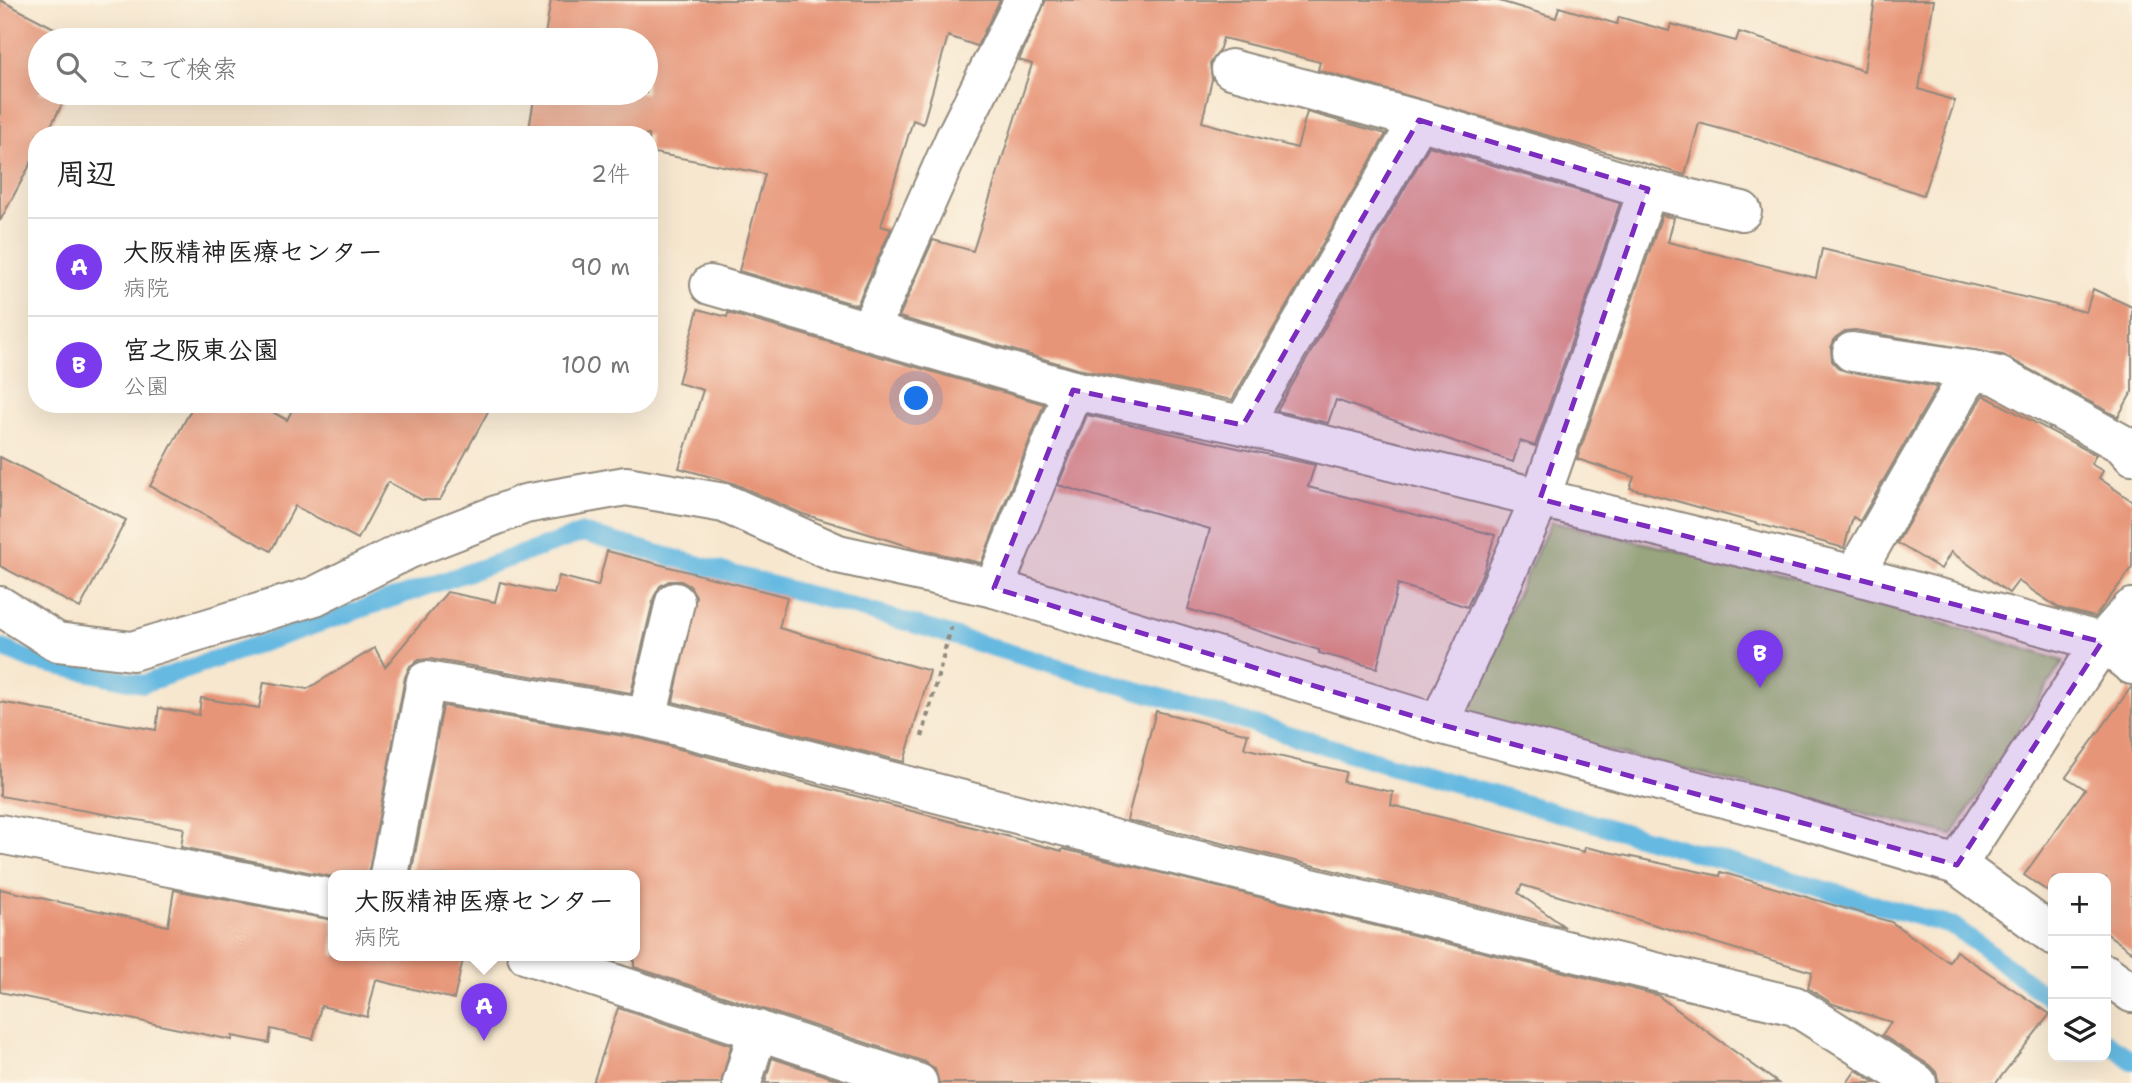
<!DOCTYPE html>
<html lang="ja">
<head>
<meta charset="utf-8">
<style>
  :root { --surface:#fff; --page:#f6f6f6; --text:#222; --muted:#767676; --line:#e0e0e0; --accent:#7c3aed }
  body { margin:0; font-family:"Shantell Sans","Klee One",sans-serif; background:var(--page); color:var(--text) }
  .controls { position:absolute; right:21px; bottom:21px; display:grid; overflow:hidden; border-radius:14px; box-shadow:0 7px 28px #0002 }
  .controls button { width:63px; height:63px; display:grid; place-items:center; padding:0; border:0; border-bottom:2px solid var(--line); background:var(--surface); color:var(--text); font:35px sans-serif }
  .you { position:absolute; left:917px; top:399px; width:24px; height:24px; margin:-18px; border:5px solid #fff; border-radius:50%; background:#1a73e8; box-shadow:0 0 0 10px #1a73e833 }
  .badge { display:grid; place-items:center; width:46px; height:46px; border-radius:50%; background:var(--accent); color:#fff; font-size:23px; font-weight:700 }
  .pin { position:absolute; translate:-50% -58px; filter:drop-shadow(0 2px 4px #0008) }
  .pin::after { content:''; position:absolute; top:37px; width:24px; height:21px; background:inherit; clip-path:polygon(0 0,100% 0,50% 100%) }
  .popup { position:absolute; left:328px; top:870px; width:312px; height:91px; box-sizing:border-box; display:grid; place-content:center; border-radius:14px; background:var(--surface); filter:drop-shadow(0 2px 5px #0005); font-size:23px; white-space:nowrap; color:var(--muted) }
  .popup b { font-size:26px; color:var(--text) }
  .popup::after { content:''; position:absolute; left:50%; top:100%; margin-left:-14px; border:14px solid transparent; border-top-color:var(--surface) }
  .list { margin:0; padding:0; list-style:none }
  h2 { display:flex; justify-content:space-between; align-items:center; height:91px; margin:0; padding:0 28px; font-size:30px }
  h2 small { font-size:23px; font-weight:400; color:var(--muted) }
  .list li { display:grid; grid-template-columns:46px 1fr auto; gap:21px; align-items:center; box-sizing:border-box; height:98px; padding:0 28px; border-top:2px solid var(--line) }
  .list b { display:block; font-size:26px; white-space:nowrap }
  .list p { margin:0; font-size:23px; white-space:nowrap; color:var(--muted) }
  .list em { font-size:23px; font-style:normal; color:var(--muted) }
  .icon { flex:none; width:38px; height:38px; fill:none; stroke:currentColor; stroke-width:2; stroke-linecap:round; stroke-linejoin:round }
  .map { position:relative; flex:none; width:2132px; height:1083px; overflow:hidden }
  .search { position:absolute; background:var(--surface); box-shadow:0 7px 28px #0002; left:28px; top:28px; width:630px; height:77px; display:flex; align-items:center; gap:18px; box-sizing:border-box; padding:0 24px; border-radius:38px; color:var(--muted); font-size:26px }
  .panel { position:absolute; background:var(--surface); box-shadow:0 7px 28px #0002; left:28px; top:126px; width:630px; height:287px; border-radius:28px }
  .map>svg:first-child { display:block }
  .green { fill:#9fc46e; stroke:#65784c; stroke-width:2 }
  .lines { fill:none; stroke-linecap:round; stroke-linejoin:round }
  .stream { stroke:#66b9e1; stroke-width:18 }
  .building { fill:#e79578 }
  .minor-casing { stroke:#91897d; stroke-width:42 }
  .path { stroke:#91897d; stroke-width:4.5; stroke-dasharray:5 5; stroke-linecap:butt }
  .minor { stroke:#fff; stroke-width:38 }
  .marked { fill:#7b2cbf; fill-opacity:0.2; stroke:#7b2cbf; stroke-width:5; stroke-dasharray:14 9; stroke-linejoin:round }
</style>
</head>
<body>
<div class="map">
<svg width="2132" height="1083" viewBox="0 0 2132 1083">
  <rect width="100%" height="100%" fill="#fcf5e5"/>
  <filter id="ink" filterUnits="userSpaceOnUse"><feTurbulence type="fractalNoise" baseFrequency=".0143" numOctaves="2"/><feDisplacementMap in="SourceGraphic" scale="14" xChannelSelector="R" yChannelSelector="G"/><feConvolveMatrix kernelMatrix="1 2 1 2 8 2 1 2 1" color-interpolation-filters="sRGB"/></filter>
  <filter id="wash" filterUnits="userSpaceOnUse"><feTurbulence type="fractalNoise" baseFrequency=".00686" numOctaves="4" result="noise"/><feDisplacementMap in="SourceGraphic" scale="28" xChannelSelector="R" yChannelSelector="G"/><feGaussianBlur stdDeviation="1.57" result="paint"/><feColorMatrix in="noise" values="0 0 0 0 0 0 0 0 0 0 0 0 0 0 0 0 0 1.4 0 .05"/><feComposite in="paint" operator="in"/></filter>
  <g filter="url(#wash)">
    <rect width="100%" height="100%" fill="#f7e7cf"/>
    <path class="green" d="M1551 522 1801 579 2063 661 1952 835 1461 715Z"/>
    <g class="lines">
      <g class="stream">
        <path d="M0 647 33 661 143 684 583 533 879 614 1397 767 1955 927 2053 1001"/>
        <path d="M2106 1041 2132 1061"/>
      </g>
    </g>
    <g id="blocks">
      <g class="building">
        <path d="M0 0 77 40H40V93H68L46 135H37V152L0 221Z"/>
        <path d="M551 0H1000L977 46 948 36 923 124 913 120 881 226 891 229 857 305 739 271 765 174 649 152V135H528L535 93H646V40H544Z"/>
        <path d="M1046 0H1496L1556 18 1559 7 1617 24 1619 17 1669 31 1671 24 1736 41 1739 32 1864 71 1875 0H1934L1919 89 1955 101 1923 195 1754 138 1699 123 1685 175 1318 70 1320 62 1223 38 1219 51 1210 64 1212 79 1202 122 1297 148 1307 112 1386 134 1232 400 1078 369 899 317 933 240 973 251 1032 64 1019 60Z"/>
        <path d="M1429 146 1620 203 1535 446 1520 441 1513 462 1336 400 1328 423 1277 411Z"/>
        <path d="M1662 215 1674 218 1668 242 1816 278 1822 249 2086 312 2093 289 2132 307V392L2118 417 2003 355 1855 330 1845 331 1835 338 1831 348 1832 361 1839 369 1937 387 1860 521 1853 517 1844 548 1630 488 1634 477 1577 459Z"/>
        <path d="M698 309 727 317 728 313 1044 404 981 563 918 549 803 514 733 483 679 468 703 390 678 383Z"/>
        <path d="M1983 395 2096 455 2091 464 2103 471 2099 478 2132 501V568L2095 617 2059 608 2018 581 2009 593 1951 552 1941 569 1897 543Z"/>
        <path d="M194 404H258L287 420 295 404H492L440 500H422L388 482 358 539 295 506 271 551 150 486Z"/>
        <path d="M1087 415 1315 465 1308 487 1495 535 1484 570 1467 607 1398 584 1377 668 1319 653V650L1188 609 1210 529 1058 485Z"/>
        <path d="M0 457 126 520 80 608 0 566Z"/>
        <path d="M607 551 787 597 779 628 930 671 904 762 673 702 696 596 690 586 681 581H669L660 586 654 597 631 693 430 659 419 660 410 666 405 677 368 875 333 877 181 847 184 828 0 796V702L156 730 159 708 199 715 201 698 259 708 264 682 307 689 375 648 385 667 447 592 495 602 500 582 554 594 559 576 598 586Z"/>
        <path d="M2132 686V952L2106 933V878H2053V895L2024 875 2085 789 2066 777Z"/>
        <path d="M443 706 642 739 1062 851 1063 849 1657 995 1778 1083H939L935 1069 925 1062 634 967V875H411Z"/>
        <path d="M1156 711 1248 734 1244 748 1346 772 1343 782 1393 792 1391 805 1584 852 1585 847 1720 876 1721 872 1891 922 1949 962 1956 951 2050 1014 1996 1083H1939L1936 1072 1929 1065 1882 1035 1891 1022 1833 1004 1808 988 1812 972 1522 885 1518 893 1565 927 1127 820Z"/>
        <path d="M0 889 168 926 174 890 333 920V955H464L454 999 376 980 367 1017 321 1006 313 1039 271 1029 269 1043 232 1036V1040L0 992Z"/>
        <path d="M618 1008 731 1045 721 1083H593Z"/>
        <path d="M772 1058 848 1083H765Z"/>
        <path d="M1856 1070 1876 1083H1847Z"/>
      </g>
    </g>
  </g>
  <g filter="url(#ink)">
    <use href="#blocks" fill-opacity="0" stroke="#91897d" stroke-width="2"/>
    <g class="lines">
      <defs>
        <g id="minor">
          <path d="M1231 69 1419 120"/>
          <path d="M710 285 1073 390 1243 425 1854 575 2102 642 2132 665"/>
          <path d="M869 331 955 138 1024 0"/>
          <path d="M1852 352 1972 370"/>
          <path d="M1243 425 1419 120 1648 189 1742 211"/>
          <path d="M1854 575 1972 370 1998 376 2122 444 2132 455"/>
          <path d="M994 588 1073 390"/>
          <path d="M0 606 57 642 132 651 315 596 409 549 525 504 626 486 724 503 838 554 994 588 1439 724 1782 813 1957 865 2053 935"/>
          <path d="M647 718 675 602"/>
          <path d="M1439 724 1540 499 1648 189"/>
          <path d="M0 834 334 899"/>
          <path d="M1957 865 2102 642 2132 608"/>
          <path d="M389 875 426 681 647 718 1163 852 1795 1006 1917 1083"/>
          <path d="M527 955 918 1083"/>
          <path d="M2106 974 2132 993"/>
          <path d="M742 1083 758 1030"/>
        </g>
      </defs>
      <use href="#minor" class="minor-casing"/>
      <path class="path" d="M922 737 951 627"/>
      <use href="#minor" class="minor"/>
    </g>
  </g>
  <path class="marked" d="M1419 120 1648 189 1540 499 2102 642 1957 865 1439 724 994 588 1073 390 1243 425Z"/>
</svg>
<div class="controls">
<button>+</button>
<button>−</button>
<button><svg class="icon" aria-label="layers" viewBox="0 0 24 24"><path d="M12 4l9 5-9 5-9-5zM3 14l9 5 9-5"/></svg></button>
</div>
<div class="you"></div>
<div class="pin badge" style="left:484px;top:1041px">A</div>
<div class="popup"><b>大阪精神医療センター</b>病院</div>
<div class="pin badge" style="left:1760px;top:688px">B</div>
<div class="search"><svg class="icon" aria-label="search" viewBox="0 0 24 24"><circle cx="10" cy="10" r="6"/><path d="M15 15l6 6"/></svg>ここで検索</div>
<section class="panel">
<h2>周辺<small>2件</small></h2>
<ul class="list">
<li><span class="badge">A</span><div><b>大阪精神医療センター</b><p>病院</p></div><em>90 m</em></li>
<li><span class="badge">B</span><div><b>宮之阪東公園</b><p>公園</p></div><em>100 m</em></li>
</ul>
</section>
</div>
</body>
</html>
